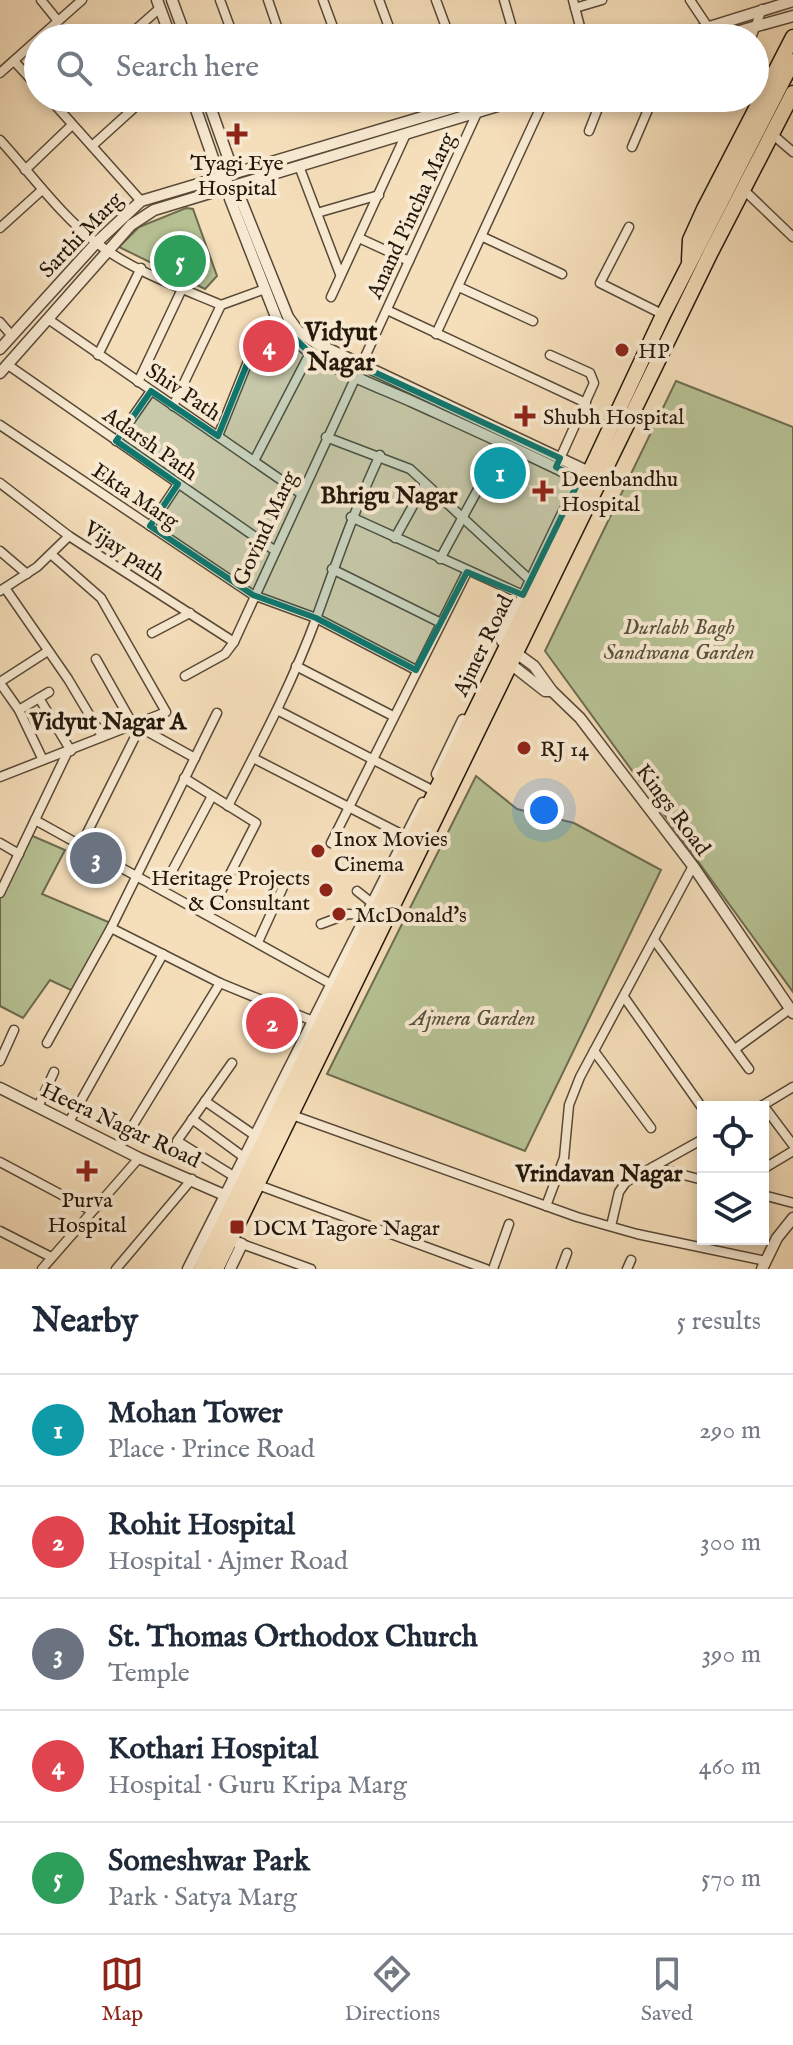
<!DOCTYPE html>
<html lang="en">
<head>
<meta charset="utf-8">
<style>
  :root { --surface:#fff; --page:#f2f2f3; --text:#1f2937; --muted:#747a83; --line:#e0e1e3; --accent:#8f2418 }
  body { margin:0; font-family:"IM FELL English",serif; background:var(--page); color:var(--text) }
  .controls { position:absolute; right:24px; bottom:24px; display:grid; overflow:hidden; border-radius:0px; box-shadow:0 4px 12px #0003 }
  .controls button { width:72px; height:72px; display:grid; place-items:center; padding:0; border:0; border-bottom:2px solid var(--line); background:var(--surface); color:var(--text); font:40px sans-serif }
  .you { position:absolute; left:544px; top:810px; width:28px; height:28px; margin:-20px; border:6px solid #fff; border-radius:50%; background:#1a73e8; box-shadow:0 0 0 12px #1a73e833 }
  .badge { display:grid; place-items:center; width:52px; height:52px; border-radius:50%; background:var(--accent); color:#fff; font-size:26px; font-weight:700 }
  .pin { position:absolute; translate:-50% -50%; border:4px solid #fff; box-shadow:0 2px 8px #0006 }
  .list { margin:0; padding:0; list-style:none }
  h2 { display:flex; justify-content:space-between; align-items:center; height:104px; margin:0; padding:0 32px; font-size:34px }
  h2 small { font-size:26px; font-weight:400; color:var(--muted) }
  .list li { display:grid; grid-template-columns:52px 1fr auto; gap:24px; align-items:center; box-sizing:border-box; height:112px; padding:0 32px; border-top:2px solid var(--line) }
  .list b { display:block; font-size:30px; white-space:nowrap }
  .list p { margin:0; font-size:26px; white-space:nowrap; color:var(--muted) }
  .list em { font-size:26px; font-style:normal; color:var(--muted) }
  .icon { flex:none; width:44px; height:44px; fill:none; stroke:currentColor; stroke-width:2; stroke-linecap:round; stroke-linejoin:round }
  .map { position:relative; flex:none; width:793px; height:1269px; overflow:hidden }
  .search { position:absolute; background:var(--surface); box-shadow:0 4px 12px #0003; left:24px; right:24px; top:24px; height:88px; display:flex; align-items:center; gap:20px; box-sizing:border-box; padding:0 28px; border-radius:44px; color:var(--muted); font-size:30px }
  .sheet { height:664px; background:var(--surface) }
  nav { display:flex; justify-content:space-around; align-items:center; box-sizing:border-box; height:112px; border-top:2px solid var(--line); background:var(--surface); font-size:22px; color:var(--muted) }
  nav a { display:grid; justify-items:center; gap:4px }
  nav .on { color:var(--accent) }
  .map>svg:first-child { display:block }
  .green { fill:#b7c294; stroke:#6d6c50; stroke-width:2 }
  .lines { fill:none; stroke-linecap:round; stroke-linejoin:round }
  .minor-casing { stroke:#584937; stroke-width:11 }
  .tertiary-casing { stroke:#584937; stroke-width:13 }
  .trunk-casing { stroke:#23170b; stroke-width:17 }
  .minor { stroke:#f8ead2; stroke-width:8 }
  .tertiary { stroke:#f8ead2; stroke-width:10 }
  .trunk { stroke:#f5deba; stroke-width:14 }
  .marked { fill:#0f766e; fill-opacity:0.2; stroke:#0f766e; stroke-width:6; stroke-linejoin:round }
  .poi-dot { fill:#8f2418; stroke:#f8ead2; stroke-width:3 }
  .labels { text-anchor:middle; stroke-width:8; stroke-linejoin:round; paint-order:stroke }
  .poi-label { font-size:22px; fill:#23170b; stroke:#f8ead2; text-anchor:start }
  .street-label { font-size:22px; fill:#23170b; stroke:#f8ead2 }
  .park-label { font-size:22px; font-style:italic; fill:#57533b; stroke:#f8ead2 }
  .neighbourhood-label { font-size:24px; font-weight:bold; fill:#23170b; stroke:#f8ead2 }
  .quarter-label { font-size:26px; font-weight:bold; fill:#23170b; stroke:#f8ead2 }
</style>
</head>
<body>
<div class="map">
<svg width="793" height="1269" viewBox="0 0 793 1269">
  <rect width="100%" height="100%" fill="#f5deba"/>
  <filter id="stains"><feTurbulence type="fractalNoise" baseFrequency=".0025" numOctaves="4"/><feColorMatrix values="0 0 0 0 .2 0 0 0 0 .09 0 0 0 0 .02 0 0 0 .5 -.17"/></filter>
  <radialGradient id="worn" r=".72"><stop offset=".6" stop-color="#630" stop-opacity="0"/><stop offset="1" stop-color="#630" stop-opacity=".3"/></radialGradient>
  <g class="green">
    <path d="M186 208 193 209 217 276 205 289 119 247 139 227Z"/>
    <path d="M676 381 793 427V992L545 651Z"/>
    <path d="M476 776 517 809 574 823 661 870 525 1151 327 1074Z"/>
    <path d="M28 834 65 850 42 894 113 924 75 992 50 980 23 1018 0 1006V893Z"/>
  </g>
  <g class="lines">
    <defs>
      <g id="minor">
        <path d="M41 0 58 21"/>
        <path d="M220 0 234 38"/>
        <path d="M268 0 281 38"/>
        <path d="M323 0 337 38"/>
        <path d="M379 0 393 38"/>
        <path d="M436 0 450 38"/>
        <path d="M504 0 515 38"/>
        <path d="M573 0 583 38"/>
        <path d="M690 0 708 27"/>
        <path d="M575 8 602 0"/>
        <path d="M39 38 82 0"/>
        <path d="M126 38 160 8"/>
        <path d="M751 38 762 9"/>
        <path d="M14 61 38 87"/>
        <path d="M0 73 38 39"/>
        <path d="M49 98 141 201"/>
        <path d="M210 105 241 98"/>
        <path d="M589 131 602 98"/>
        <path d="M772 134 793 152"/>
        <path d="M0 140C32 175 61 216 98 244 133 271 181 288 221 305"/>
        <path d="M92 146 145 98"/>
        <path d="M632 147 653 98"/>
        <path d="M299 166 340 274"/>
        <path d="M25 170 72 125"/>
        <path d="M744 190 793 237"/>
        <path d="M317 213 379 195"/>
        <path d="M629 227 600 283 658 312"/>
        <path d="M0 228 42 190"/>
        <path d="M483 237 562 274"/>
        <path d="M359 238 409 261"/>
        <path d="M459 287 533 321"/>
        <path d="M331 297 406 134"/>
        <path d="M387 310 586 403"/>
        <path d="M48 319 300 493"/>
        <path d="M0 322 12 336"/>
        <path d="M436 334 545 98"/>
        <path d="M98 355 141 268"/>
        <path d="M550 355 590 373 594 383 558 463"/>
        <path d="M8 365 274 550"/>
        <path d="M138 382 182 289"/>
        <path d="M173 406 221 305 265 289"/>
        <path d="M0 425 253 595 316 618 416 670"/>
        <path d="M218 436 257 339 278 322"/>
        <path d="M326 437 410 469 530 580"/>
        <path d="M116 441 151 391"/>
        <path d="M254 461 310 353"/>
        <path d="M0 483 69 536 234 642"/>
        <path d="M351 517 523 595"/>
        <path d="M150 526 178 484"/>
        <path d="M395 538 425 484"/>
        <path d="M0 551 27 574"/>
        <path d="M440 559 483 480"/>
        <path d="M332 569 441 623"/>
        <path d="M5 588 68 679 102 736"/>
        <path d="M0 591 37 567 69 536"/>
        <path d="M152 633 190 613"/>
        <path d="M96 659 132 723 195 758"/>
        <path d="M296 666 393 716"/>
        <path d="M185 676 225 654 234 642 477 113"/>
        <path d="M0 682 48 651"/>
        <path d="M0 683 19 710 42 758"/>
        <path d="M39 698 71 751"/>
        <path d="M19 710 49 692"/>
        <path d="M277 710 430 789"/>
        <path d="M253 758 405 836"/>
        <path d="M0 777 166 712 101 598 52 555"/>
        <path d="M184 778 256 823 209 915"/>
        <path d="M228 806C260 744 293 682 317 616 337 561 355 508 380 455"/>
        <path d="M35 820 331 984"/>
        <path d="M0 843 19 854"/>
        <path d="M331 843 467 572"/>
        <path d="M81 845 140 727"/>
        <path d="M162 890 212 796"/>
        <path d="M357 891 372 903"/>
        <path d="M0 893 67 753"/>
        <path d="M321 924 348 914 365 915"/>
        <path d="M111 928 220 983 313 1021"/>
        <path d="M654 940 749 1069"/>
        <path d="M258 942 284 885"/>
        <path d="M624 997 703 1109"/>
        <path d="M47 1043 111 928 217 713"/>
        <path d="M735 1049 790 1009"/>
        <path d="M594 1051 651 1128"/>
        <path d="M0 1061 14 1030"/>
        <path d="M232 1063 177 1141 235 1177"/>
        <path d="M205 1101 257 1137"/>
        <path d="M763 1105 793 1145"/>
        <path d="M38 1107 54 1072"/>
        <path d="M760 1107 793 1087"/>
        <path d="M292 1115 577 1217 637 1234 766 1261"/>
        <path d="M192 1119 245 1158"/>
        <path d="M69 1122 163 954"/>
        <path d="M119 1148 220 983"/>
        <path d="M0 1162 92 1211"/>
        <path d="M653 1167 703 1180"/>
        <path d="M763 1169 793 1151"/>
        <path d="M258 1185 486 1269"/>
        <path d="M763 1195 793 1203"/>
        <path d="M546 1206 564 1158 569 1105 580 1077 693 866"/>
        <path d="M611 1226 619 1192 626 1182 703 1139"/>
        <path d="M0 1231 51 1257"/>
        <path d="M242 1244 311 1269"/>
        <path d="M42 1269 139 1158"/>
        <path d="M116 1269 192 1179"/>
        <path d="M493 1269 509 1224"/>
        <path d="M561 1269 567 1253"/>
        <path d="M627 1269 631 1260"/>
      </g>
      <g id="tertiary">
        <path d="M157 0 171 38"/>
        <path d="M172 0 186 38"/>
        <path d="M674 38 793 1"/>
        <path d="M714 38 793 16"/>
        <path d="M192 98 215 164 230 187V199L278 322C309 363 366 381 413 402 470 428 528 454 585 482"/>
        <path d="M207 98 229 160 226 175"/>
        <path d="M230 187 239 195 288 317 298 331 316 343 589 472"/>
        <path d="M0 349 96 243 141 201 486 98"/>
        <path d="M0 373 131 225 154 210 524 98"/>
        <path d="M502 641 564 511"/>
        <path d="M512 650 534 666 552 691 580 718 693 866 793 1013"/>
        <path d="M508 662 545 691H552"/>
        <path d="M437 774 463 720"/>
        <path d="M0 1088 139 1158 229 1197"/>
        <path d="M188 1269 423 803"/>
        <path d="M230 1269 242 1244 231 1240"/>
        <path d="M762 1269 777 1238 793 1218"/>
      </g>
      <g id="trunk">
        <path d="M689 260 690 240 704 209 793 37"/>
        <path d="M201 1269 528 603 663 315 793 61"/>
        <path d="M216 1269 711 252 793 93"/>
      </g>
    </defs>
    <use href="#minor" class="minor-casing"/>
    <use href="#tertiary" class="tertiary-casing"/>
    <use href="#trunk" class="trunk-casing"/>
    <use href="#minor" class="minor"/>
    <use href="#tertiary" class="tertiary"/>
    <use href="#trunk" class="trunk"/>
  </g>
  <path class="marked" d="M278 322 310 353 354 375 359 365 560 458 556 467 580 479 523 595 467 572 416 670 316 618 253 595 150 526 178 484 116 441 151 391 218 436 257 339Z"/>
  <g class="poi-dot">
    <path d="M233 122h8v8h8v8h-8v8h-8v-8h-8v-8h8z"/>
    <circle cx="622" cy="350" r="8"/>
    <path d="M521 404h8v8h8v8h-8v8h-8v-8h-8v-8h8z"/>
    <path d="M539 479h8v8h8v8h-8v8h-8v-8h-8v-8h8z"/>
    <circle cx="524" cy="748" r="8"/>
    <circle cx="318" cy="851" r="8"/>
    <circle cx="326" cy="890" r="8"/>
    <circle cx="339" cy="914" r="8"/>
    <path d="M83 1159h8v8h8v8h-8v8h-8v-8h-8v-8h8z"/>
    <rect x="229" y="1219" width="16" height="16" rx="4"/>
  </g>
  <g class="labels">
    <g class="poi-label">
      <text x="237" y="170" text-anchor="middle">Tyagi Eye<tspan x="237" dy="25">Hospital</tspan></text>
      <text x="638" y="358">HP</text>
      <text x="543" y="424">Shubh Hospital</text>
      <text x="561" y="486">Deenbandhu<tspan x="561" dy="25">Hospital</tspan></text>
      <text x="540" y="756">RJ 14</text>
      <text x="334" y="846">Inox Movies<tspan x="334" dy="25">Cinema</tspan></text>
      <text x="310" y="885" text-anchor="end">Heritage Projects<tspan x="310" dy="25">&amp; Consultant</tspan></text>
      <text x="355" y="922">McDonald's</text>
      <text x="87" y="1207" text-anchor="middle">Purva<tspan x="87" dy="25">Hospital</tspan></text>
      <text x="253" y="1235">DCM Tagore Nagar</text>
    </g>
    <g class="street-label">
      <text transform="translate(410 215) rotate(-65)" y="8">Anand Pincha Marg</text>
      <text transform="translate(80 234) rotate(-46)" y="8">Sarthi Marg</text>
      <text transform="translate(184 391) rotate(34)" y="8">Shiv Path</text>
      <text transform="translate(151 443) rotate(35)" y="8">Adarsh Path</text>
      <text transform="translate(136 495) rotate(34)" y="8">Ekta Marg</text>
      <text transform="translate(264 528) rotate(-65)" y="8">Govind Marg</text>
      <text transform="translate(125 550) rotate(33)" y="8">Vijay path</text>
      <text transform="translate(482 645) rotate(-64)" y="8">Ajmer Road</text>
      <text transform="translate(674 809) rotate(53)" y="8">Kings Road</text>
      <text transform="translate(121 1124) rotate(25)" y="8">Heera Nagar Road</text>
    </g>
    <g class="park-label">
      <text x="679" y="634">Durlabh Bagh<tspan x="679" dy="25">Sandwana Garden</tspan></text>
      <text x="473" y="1025">Ajmera Garden</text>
    </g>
    <g class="neighbourhood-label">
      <text x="389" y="503">Bhrigu Nagar</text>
      <text x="108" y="729">Vidyut Nagar A</text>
      <text x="599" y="1181">Vrindavan Nagar</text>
    </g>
    <g class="quarter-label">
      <text x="341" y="340">Vidyut<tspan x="341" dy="30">Nagar</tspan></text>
    </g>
  </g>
  <rect width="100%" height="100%" filter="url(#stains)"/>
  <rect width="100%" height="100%" fill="url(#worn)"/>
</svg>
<div class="controls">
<button><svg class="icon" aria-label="locate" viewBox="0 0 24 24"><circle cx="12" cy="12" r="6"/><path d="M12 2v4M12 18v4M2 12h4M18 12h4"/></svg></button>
<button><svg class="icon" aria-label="layers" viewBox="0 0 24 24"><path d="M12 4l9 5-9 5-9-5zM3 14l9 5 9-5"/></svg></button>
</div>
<div class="you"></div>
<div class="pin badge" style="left:500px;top:473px;background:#0f9aa8">1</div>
<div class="pin badge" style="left:272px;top:1023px;background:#e0444e">2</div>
<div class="pin badge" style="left:96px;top:858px;background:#6b7280">3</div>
<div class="pin badge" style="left:269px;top:346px;background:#e0444e">4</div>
<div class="pin badge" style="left:180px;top:261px;background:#2e9e5b">5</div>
<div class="search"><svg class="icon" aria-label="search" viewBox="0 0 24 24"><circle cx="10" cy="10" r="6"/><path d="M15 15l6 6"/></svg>Search here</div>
</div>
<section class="sheet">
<h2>Nearby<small>5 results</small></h2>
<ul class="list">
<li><span class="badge" style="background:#0f9aa8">1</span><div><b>Mohan Tower</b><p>Place · Prince Road</p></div><em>290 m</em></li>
<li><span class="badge" style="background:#e0444e">2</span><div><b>Rohit Hospital</b><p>Hospital · Ajmer Road</p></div><em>300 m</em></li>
<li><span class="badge" style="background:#6b7280">3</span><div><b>St. Thomas Orthodox Church</b><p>Temple</p></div><em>390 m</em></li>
<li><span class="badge" style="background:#e0444e">4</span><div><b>Kothari Hospital</b><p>Hospital · Guru Kripa Marg</p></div><em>460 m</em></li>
<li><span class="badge" style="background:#2e9e5b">5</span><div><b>Someshwar Park</b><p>Park · Satya Marg</p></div><em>570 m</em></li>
</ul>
</section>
<nav>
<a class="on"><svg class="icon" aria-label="map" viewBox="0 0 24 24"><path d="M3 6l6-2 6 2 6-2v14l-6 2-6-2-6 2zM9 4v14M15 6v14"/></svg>Map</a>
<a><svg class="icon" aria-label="directions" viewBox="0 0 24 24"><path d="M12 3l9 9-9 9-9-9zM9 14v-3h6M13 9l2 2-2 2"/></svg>Directions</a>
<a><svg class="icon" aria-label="saved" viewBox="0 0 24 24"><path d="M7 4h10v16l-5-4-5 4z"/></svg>Saved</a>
</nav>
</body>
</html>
